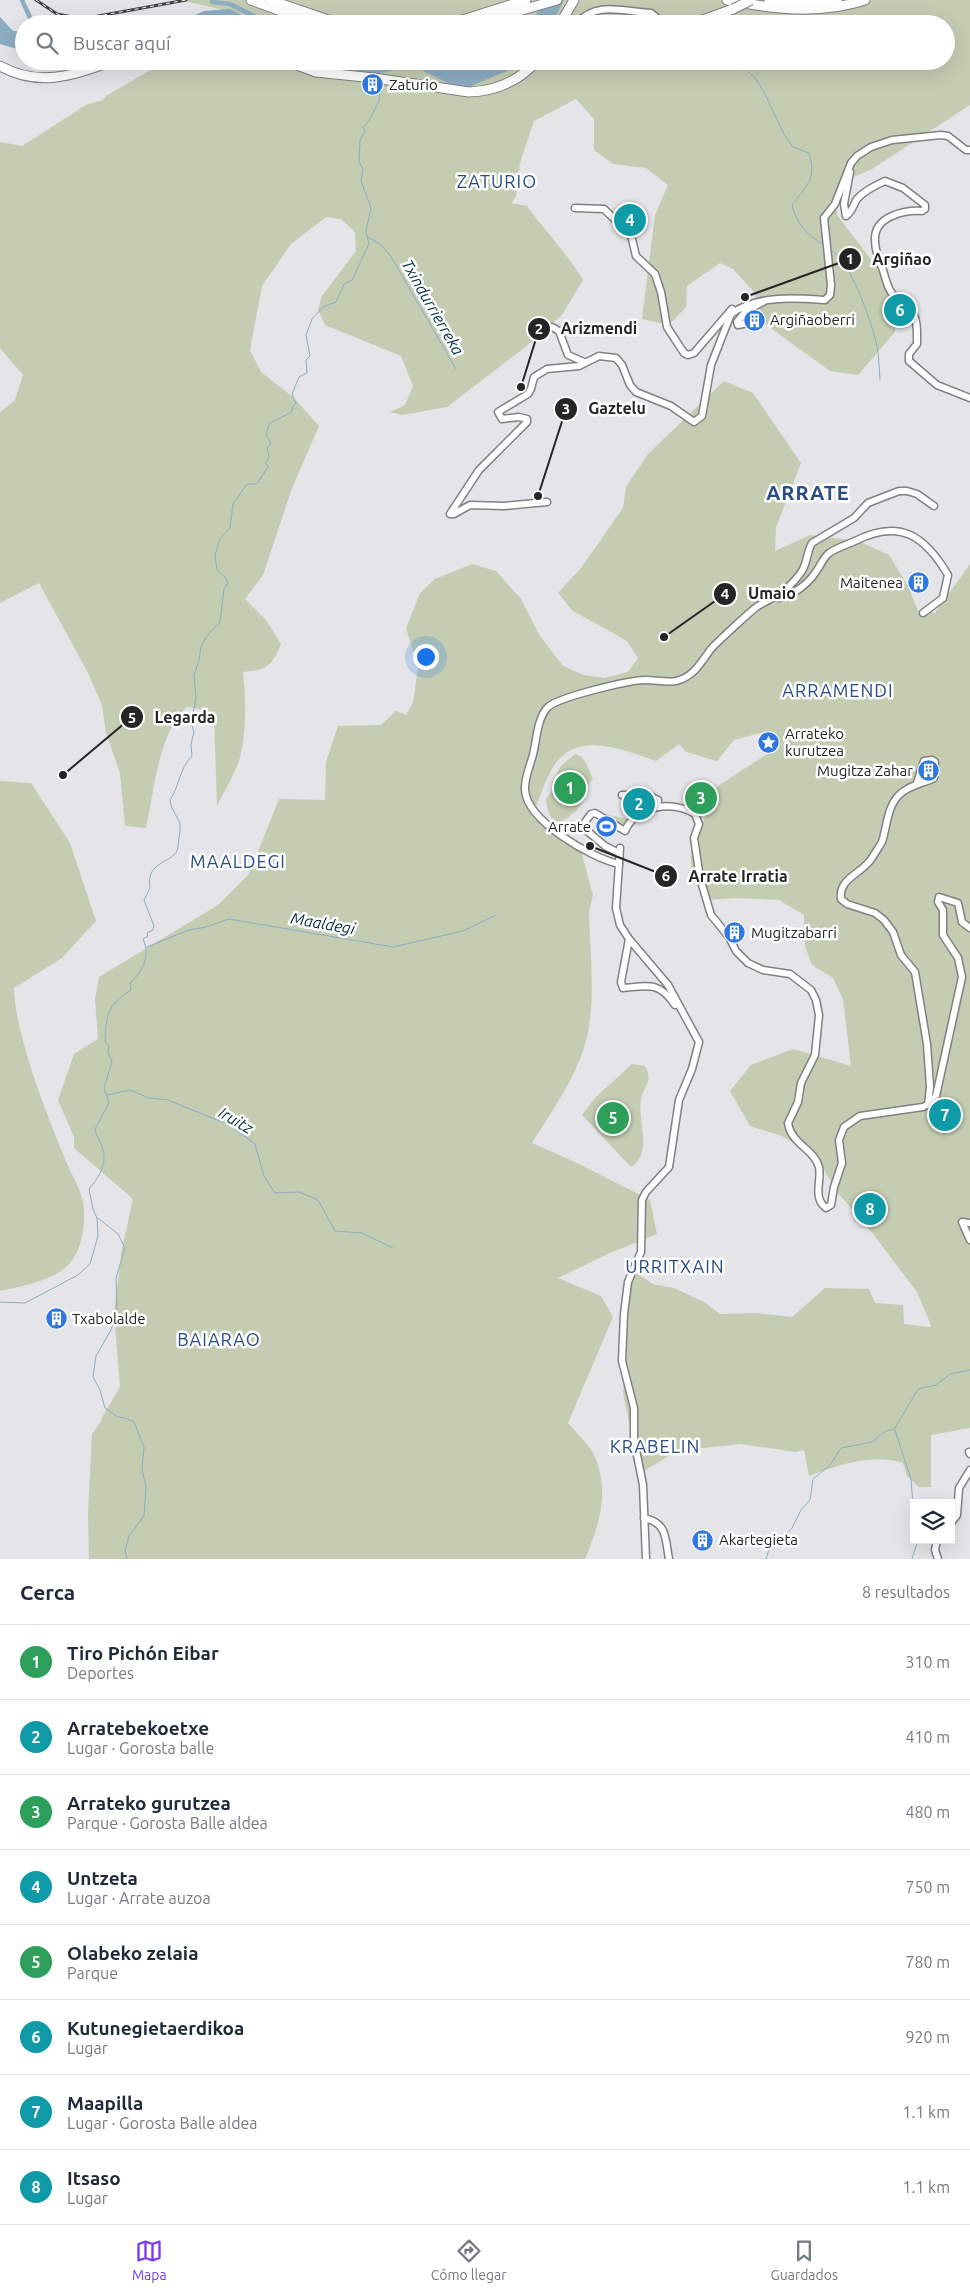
<!DOCTYPE html>
<html lang="es">
<head>
<meta charset="utf-8">
<style>
  :root { --surface:#fff; --page:#f2f2f3; --text:#1f2937; --muted:#747a83; --line:#e0e1e3; --accent:#7c3aed }
  body { margin:0; font-family:Ubuntu,sans-serif; background:var(--page); color:var(--text) }
  .controls { position:absolute; right:15px; bottom:15px; display:grid; overflow:hidden; border-radius:0px; box-shadow:0 5px 20px #0002 }
  .controls button { width:45px; height:45px; display:grid; place-items:center; padding:0; border:0; border-bottom:1px solid var(--line); background:var(--surface); color:var(--text); font:25px sans-serif }
  .you { position:absolute; left:425px; top:656px; width:18px; height:18px; margin:-12px; border:4px solid #fff; border-radius:50%; background:#1a73e8; box-shadow:0 0 0 8px #1a73e833 }
  .badge { display:grid; place-items:center; width:32px; height:32px; border-radius:50%; background:var(--accent); color:#fff; font-size:16px; font-weight:700 }
  .pin { position:absolute; translate:-50% -50%; border:2px solid #fff; box-shadow:0 1px 5px #0006 }
  .list { margin:0; padding:0; list-style:none }
  h2 { display:flex; justify-content:space-between; align-items:center; height:65px; margin:0; padding:0 20px; font-size:21px }
  h2 small { font-size:16px; font-weight:400; color:var(--muted) }
  .list li { display:grid; grid-template-columns:32px 1fr auto; gap:15px; align-items:center; box-sizing:border-box; height:75px; padding:0 20px; border-top:1px solid var(--line) }
  .list b { display:block; font-size:19px; white-space:nowrap }
  .list p { margin:0; font-size:16px; white-space:nowrap; color:var(--muted) }
  .list em { font-size:16px; font-style:normal; color:var(--muted) }
  .icon { flex:none; width:28px; height:28px; fill:none; stroke:currentColor; stroke-width:2; stroke-linecap:round; stroke-linejoin:round }
  .map { position:relative; flex:none; width:970px; height:1559px; overflow:hidden }
  .search { position:absolute; background:var(--surface); box-shadow:0 5px 20px #0002; left:15px; right:15px; top:15px; height:55px; display:flex; align-items:center; gap:12px; box-sizing:border-box; padding:0 18px; border-radius:28px; color:var(--muted); font-size:19px }
  .sheet { height:665px; background:var(--surface) }
  nav { display:flex; justify-content:space-around; align-items:center; box-sizing:border-box; height:70px; border-top:1px solid var(--line); background:var(--surface); font-size:14px; color:var(--muted) }
  nav a { display:grid; justify-items:center; gap:2px }
  nav .on { color:var(--accent) }
  .map>svg:first-child { display:block }
  .green { fill:#c4ccb2 }
  .water { fill:#8dadc2 }
  .lines { fill:none; stroke-linecap:round; stroke-linejoin:round }
  .stream { stroke:#8dadc2; stroke-width:1 }
  .canal { stroke:#8dadc2; stroke-width:4.5 }
  .minor-casing { stroke:#818184; stroke-width:9 }
  .highway-casing { stroke:#818184; stroke-width:11 }
  .minor { stroke:#fff; stroke-width:6 }
  .highway { stroke:#fff; stroke-width:9 }
  .rail-casing { stroke:#414142; stroke-width:3 }
  .rail { stroke:#fff; stroke-width:1; stroke-dasharray:4; stroke-linecap:butt }
  .highway-bridge-casing { stroke:#818184; stroke-width:11; stroke-linecap:butt }
  .highway-bridge { stroke:#fff; stroke-width:9 }
  .labels { text-anchor:middle; stroke-width:5; stroke-linejoin:round; paint-order:stroke }
  .poi-label { font-size:15px; fill:#252526; stroke:#fff; text-anchor:start }
  .water-label { font-size:16px; font-style:italic; fill:#002e44; stroke:#fff }
  .quarter-label { font-size:18px; letter-spacing:1px; fill:#294d83; stroke:#fff }
  .district-label { font-size:20px; font-weight:bold; letter-spacing:1px; fill:#294d83; stroke:#fff }
  .leader { fill:none; stroke:#252526; stroke-width:2 }
  .callout-dot { fill:#252526; stroke:#fff; stroke-width:2 }
  .mark-label { font-size:15px; text-anchor:middle; font-weight:bold; fill:#fff }
  .callout-label { font-size:16px; text-anchor:middle; font-weight:bold; fill:#252526; stroke:#fff; stroke-width:5; stroke-linejoin:round; paint-order:stroke }
</style>
</head>
<body>
<div class="map">
<svg width="970" height="1559" viewBox="0 0 970 1559">
  <rect width="100%" height="100%" fill="#e5e4e8"/>
  <g class="green">
    <path d="M180 0H970V105L872 169 851 178 838 187 837 215 895 291V332L858 375 830 371 765 324 754 292 733 269 720 263 687 286 686 307 669 325 642 319 655 215 668 185 646 168 613 164 594 150V119L576 99 534 121 520 163 516 197 511 203 527 206C545 231 567 253 583 280L562 315 524 348 447 407 402 415 390 412 405 405 413 386 401 356 325 325 318 310 322 296 356 251 355 232 341 219 326 217 291 244 262 286 250 350 261 372 293 397 319 426 292 488 263 575 245 599 266 620 281 644C272 666 267 670 243 672 246 702 247 731 239 761 234 776 224 791 217 806L214 716 199 709 187 707C158 733 154 792 146 828L125 826 120 773 106 733 102 705 87 671 39 583 0 603V412L15 400 23 375 0 348V142L22 146 86 105 103 100 106 96 166 61H946V24H241L245 15Z"/>
    <path d="M724 381 753 393 801 463 776 527 775 551 810 535 858 541 889 555 908 586 918 611 935 613 970 564V1428L931 1435V1487H919L907 1476 903 1463C873 1453 838 1465 809 1476L804 1450 795 1452 741 1444 693 1449 672 1454 636 1476 641 1460 637 1461 623 1393 629 1290 637 1273 653 1284 674 1288 704 1302 720 1314 756 1313 792 1317 825 1288 869 1289 875 1303 903 1305 904 1324 930 1327 931 1325 917 1292 870 1230 838 1193 816 1157 782 1136 750 1126 730 1091 751 1065 793 1049 851 1066 843 999 833 978 812 965 805 946 804 915 779 900 735 898 706 900 691 871V847L704 820 712 790 770 752 764 732 734 740 717 761 686 752 679 744 656 761C626 751 583 732 558 760 548 772 542 792 536 806L544 818 581 851 593 895 589 911C590 947 594 984 590 1019 586 1064 555 1106 532 1143L577 1163 650 1200 657 1234 610 1253 558 1278 601 1296 613 1317 568 1423C576 1433 590 1445 595 1457 610 1492 599 1526 585 1559H89L88 1512 92 1434 102 1420 101 1419 120 1387 114 1312 122 1249 133 1199 74 1148V1137L58 1100 74 1054 98 1039 95 999 99 977 218 905 249 874 279 799 325 800 326 762 338 726 381 725 396 711 406 715 413 703 418 667 406 628 420 593 435 579 472 564 496 571 521 599 540 636 563 666 584 675 605 678 628 672 638 658 627 641 573 611 558 593 581 568 623 508 626 487 648 454Z"/>
    <path d="M575 754C587 757 588 770 593 779 584 788 585 797 579 807 578 810 573 813 571 815 554 830 548 816 546 799L559 781 557 775 560 767Z"/>
    <path d="M0 781 31 783 70 843 96 921 62 958 14 988C15 1037 49 1120 68 1166 73 1177 79 1187 82 1198 87 1216 83 1249 70 1263 54 1281 22 1286 0 1291Z"/>
    <path d="M704 787 710 794 699 811 694 801 700 789Z"/>
    <path d="M596 812 627 819 624 826 596 813Z"/>
    <path d="M632 1064 645 1066C654 1082 643 1086 641 1100 637 1121 654 1153 631 1167L582 1115 596 1097Z"/>
  </g>
  <g class="water">
    <path d="M541 0H564L552 24H531L535 19Z"/>
    <path d="M230 9 260 24 216 20 209 24H153L186 19 204 11Z"/>
    <path d="M0 17 13 31 24 32V51L0 44Z"/>
    <path d="M311 61H436L445 65 466 67 482 66 491 61H524L519 66 471 86H454L421 70 402 69 379 73 326 67Z"/>
  </g>
  <g class="lines">
    <g class="stream">
      <path d="M737 61 755 78 764 92 784 134 793 147 809 153C817 179 807 185 792 205 796 224 808 235 824 245"/>
      <path d="M368 237 380 244 390 255 456 369"/>
      <path d="M830 249C851 263 868 313 875 338 879 351 879 366 880 380"/>
      <path d="M147 947 189 930 206 927 229 919 393 947 463 931 496 915"/>
      <path d="M107 1095 130 1090 149 1098 168 1100 229 1125 255 1144 264 1176 275 1193 299 1192 318 1200 335 1231 362 1233 393 1248"/>
      <path d="M98 1218 118 1234 125 1248 116 1278 117 1310 111 1330 96 1356 93 1377 100 1390 105 1408 118 1417 126 1418 134 1422 144 1447 142 1470 146 1487 144 1516 129 1536 125 1550 127 1559"/>
      <path d="M0 1302 25 1303 78 1275 90 1264 98 1236 97 1218 93 1209 89 1189C100 1176 109 1161 101 1144 98 1138 96 1135 95 1129L109 1103 104 1088 112 1062 108 1052 109 1046 105 1042C106 1013 108 1005 131 990L130 983C143 971 151 956 143 939L148 936 147 933 153 930 154 926 144 900 150 888C145 859 176 864 178 847 178 842 181 830 180 824 177 815 171 810 170 800 180 785 179 769 192 756L191 744 194 732 191 723 196 698 194 675 199 660 201 647 206 637 220 622 224 589 228 583 226 578 217 570 215 555 220 539 230 528 233 504 247 484H257L268 467 266 463 269 457 267 448 271 444 266 434 270 423 292 412V407L296 404 292 394 299 377 307 373 306 360 310 356 306 335 312 319 323 307 336 302 344 284 352 280 369 244 366 231 371 208 361 181 363 169 359 162 360 140 365 131 363 127 369 121 379 101 381 84"/>
      <path d="M895 1428 918 1389 936 1385 950 1374 970 1370"/>
      <path d="M895 1430 911 1479 914 1518"/>
      <path d="M766 1559 770 1546 775 1539 784 1537 792 1528 801 1510 810 1500 813 1479 830 1465 841 1448 872 1442 886 1431 895 1429"/>
      <path d="M912 1559 918 1540"/>
    </g>
    <g class="canal">
      <path d="M22 0 33 24"/>
      <path d="M212 2 230 4 270 24"/>
    </g>
    <defs>
      <g id="minor">
        <path d="M576 24C597 0 623 12 651 13L656 17 657 24"/>
        <path d="M850 172 844 204 846 216C853 211 853 205 857 199 864 191 876 185 885 181L903 188 925 205V209L922 211C905 210 874 216 875 240 875 250 879 261 883 270 885 277 887 286 891 292 897 301 908 303 913 313 918 322 917 334 917 344L909 354V361L937 385 970 398"/>
        <path d="M575 208 604 209 631 235 636 256 655 274 661 292 667 327 684 353 688 355 694 353 732 309"/>
        <path d="M748 323 738 325 737 322 746 311 763 302"/>
        <path d="M542 330 552 327 559 331 568 355 584 362"/>
        <path d="M547 502 504 506 470 505 454 514H450L479 470 527 422V419L519 417 502 419 498 412 528 394 531 389 534 377 547 369 579 366 599 356 616 358 622 365 630 385 636 392 671 406 694 422 702 416 711 365 731 314C756 295 795 298 825 300L830 295 831 285 824 218 835 204 851 163 857 156 871 147 892 140 941 135 948 136 966 150H970"/>
        <path d="M778 598C791 597 808 584 815 573 820 567 822 560 828 554 835 548 847 545 855 541 900 518 925 536 948 575L943 598 923 613"/>
        <path d="M917 783 924 761 932 760 935 762 934 778C922 784 909 785 899 795 887 807 887 827 882 842 879 847 875 853 872 858 862 874 838 878 841 899L847 904 875 913 884 920 893 932 901 955 915 972 927 1044 930 1087 928 1105"/>
        <path d="M622 795H648L658 800 657 807"/>
        <path d="M620 848 616 908 620 925 629 939 668 985 699 1042 692 1069 679 1100 669 1167 646 1192 642 1200 641 1252 628 1282 624 1314 622 1361 634 1408V1440L643 1485 646 1559"/>
        <path d="M619 853 605 846 586 830 585 822 591 814 595 813 625 831C636 805 673 800 695 814L699 824 694 838 700 878 711 915 729 937 736 951 748 963 763 970 790 974 811 990 816 1000 819 1015 815 1055 801 1083 798 1102 788 1123C791 1144 814 1149 819 1167 822 1181 812 1197 826 1208L831 1205 834 1187 842 1163 839 1140 844 1127 860 1116 923 1107 932 1102 936 1096 962 977 958 958 943 935V910L938 902 939 897 958 903 962 922 970 928"/>
        <path d="M619 864C591 858 527 821 525 790 524 777 532 762 534 750 537 736 538 717 548 707 559 697 629 680 646 680 656 680 665 683 676 681 694 677 701 662 711 649 715 644 754 608 758 606 777 595 785 593 800 574 808 564 806 553 812 543L854 518 868 503 899 491H907L917 494 934 506"/>
        <path d="M629 939 621 982 623 988C648 986 659 981 675 1005"/>
        <path d="M970 1223 962 1222 970 1240"/>
        <path d="M969 1452 970 1454"/>
        <path d="M644 1518C668 1523 665 1539 669 1559"/>
        <path d="M951 1523 957 1515 959 1488 970 1470"/>
        <path d="M937 1540 935 1550 938 1559"/>
      </g>
      <g id="highway">
        <path d="M251 0 300 18"/>
        <path d="M270 0 340 24"/>
        <path d="M727 0C773 9 819 15 865 0"/>
        <path d="M769 0 810 3 837 0"/>
        <path d="M450 24 526 0"/>
        <path d="M473 24 557 0"/>
        <path d="M520 24H555"/>
        <path d="M560 24 574 0"/>
        <path d="M692 24 733 9"/>
        <path d="M286 61 316 72 374 78 469 92C496 91 518 82 537 61"/>
        <path d="M0 66C40 88 73 75 113 61"/>
      </g>
    </defs>
    <use href="#minor" class="minor-casing"/>
    <use href="#highway" class="highway-casing"/>
    <use href="#minor" class="minor"/>
    <use href="#highway" class="highway"/>
    <defs>
      <path id="rail" d="M36 0 57 14 82 19 186 0"/>
    </defs>
    <use href="#rail" class="rail-casing"/>
    <use href="#rail" class="rail"/>
    <defs>
      <path id="highway-bridge" d="M733 9 751 0"/>
    </defs>
    <use href="#highway-bridge" class="highway-bridge-casing"/>
    <use href="#highway-bridge" class="highway-bridge"/>
  </g>
  <defs>
    <symbol id="building-disc" viewBox="-11 -11 22 22"><circle r="9.5" fill="#2f78e4" stroke="#fff"/><path d="M-4-6H4V6H1V3H-1V6H-4ZM-2.5-4.3h1.7v1.8h-1.7ZM.8-4.3h1.7v1.8H.8ZM-2.5-1h1.7V.8h-1.7ZM.8-1h1.7V.8H.8Z" fill="#fff"/></symbol>
    <symbol id="sight-disc" viewBox="-11 -11 22 22"><circle r="9.5" fill="#2f78e4" stroke="#fff"/><path d="M0-6L1.8-2.2L6-1.7L2.9 1.2L3.7 5.4L0 3.3L-3.7 5.4L-2.9 1.2L-6-1.7L-1.8-2.2Z" fill="#fff"/></symbol>
    <symbol id="stadium-disc" viewBox="-11 -11 22 22"><circle r="9.5" fill="#2f78e4" stroke="#fff"/><path d="M0-5a6.5 5 0 1 0 0 10a6.5 5 0 1 0 0-10ZM-3.5-1.8h7v3.6h-7Z" fill="#fff"/></symbol>
  </defs>
  <g fill-rule="evenodd">
    <use href="#building-disc" x="360" y="72" width="25" height="25"/>
    <use href="#building-disc" x="742" y="308" width="25" height="25"/>
    <use href="#building-disc" x="906" y="570" width="25" height="25"/>
    <use href="#sight-disc" x="756" y="730" width="25" height="25"/>
    <use href="#building-disc" x="916" y="758" width="25" height="25"/>
    <use href="#stadium-disc" x="594" y="814" width="25" height="25"/>
    <use href="#building-disc" x="722" y="920" width="25" height="25"/>
    <use href="#building-disc" x="44" y="1306" width="25" height="25"/>
    <use href="#building-disc" x="690" y="1528" width="25" height="25"/>
  </g>
  <g class="labels">
    <g class="poi-label">
      <text x="389" y="90">Zaturio</text>
      <text x="770" y="325">Argiñaoberri</text>
      <text x="903" y="588" text-anchor="end">Maitenea</text>
      <text x="785" y="739">Arrateko<tspan x="785" dy="17">kurutzea</tspan></text>
      <text x="913" y="776" text-anchor="end">Mugitza Zahar</text>
      <text x="591" y="832" text-anchor="end">Arrate</text>
      <text x="751" y="938">Mugitzabarri</text>
      <text x="72" y="1324">Txabolalde</text>
      <text x="719" y="1545">Akartegieta</text>
    </g>
    <g class="water-label">
      <text transform="translate(433 307) rotate(60)" y="6">Txindurrierreka</text>
      <text transform="translate(323 923) rotate(10)" y="6">Maaldegi</text>
      <text transform="translate(236 1120) rotate(30)" y="6">Iruitz</text>
    </g>
    <g class="quarter-label">
      <text x="497" y="188">ZATURIO</text>
      <text x="838" y="697">ARRAMENDI</text>
      <text x="238" y="868">MAALDEGI</text>
      <text x="675" y="1273">URRITXAIN</text>
      <text x="219" y="1346">BAIARAO</text>
      <text x="655" y="1453">KRABELIN</text>
    </g>
    <g class="district-label">
      <text x="808" y="500">ARRATE</text>
    </g>
  </g>
  <path class="leader" d="M745 297L850 259M521 387L539 329M538 496L566 409M664 637L725 594M63 775L132 717M590 846L666 876"/>
  <g class="callout-dot">
    <circle cx="745" cy="297" r="5"/>
    <circle cx="521" cy="387" r="5"/>
    <circle cx="538" cy="496" r="5"/>
    <circle cx="664" cy="637" r="5"/>
    <circle cx="63" cy="775" r="5"/>
    <circle cx="590" cy="846" r="5"/>
    <circle cx="850" cy="259" r="12"/>
    <circle cx="539" cy="329" r="12"/>
    <circle cx="566" cy="409" r="12"/>
    <circle cx="725" cy="594" r="12"/>
    <circle cx="132" cy="717" r="12"/>
    <circle cx="666" cy="876" r="12"/>
  </g>
  <g class="mark-label">
    <text x="850" y="264">1</text>
    <text x="539" y="334">2</text>
    <text x="566" y="414">3</text>
    <text x="725" y="599">4</text>
    <text x="132" y="723">5</text>
    <text x="666" y="881">6</text>
  </g>
  <g class="callout-label">
    <text x="902" y="265">Argiñao</text>
    <text x="599" y="334">Arizmendi</text>
    <text x="617" y="414">Gaztelu</text>
    <text x="772" y="599">Umaio</text>
    <text x="185" y="723">Legarda</text>
    <text x="738" y="882">Arrate Irratia</text>
  </g>
</svg>
<div class="controls">
<button><svg class="icon" aria-label="layers" viewBox="0 0 24 24"><path d="M12 4l9 5-9 5-9-5zM3 14l9 5 9-5"/></svg></button>
</div>
<div class="you"></div>
<div class="pin badge" style="left:570px;top:788px;background:#2e9e5b">1</div>
<div class="pin badge" style="left:639px;top:804px;background:#0f9aa8">2</div>
<div class="pin badge" style="left:701px;top:798px;background:#2e9e5b">3</div>
<div class="pin badge" style="left:630px;top:220px;background:#0f9aa8">4</div>
<div class="pin badge" style="left:613px;top:1118px;background:#2e9e5b">5</div>
<div class="pin badge" style="left:900px;top:310px;background:#0f9aa8">6</div>
<div class="pin badge" style="left:945px;top:1115px;background:#0f9aa8">7</div>
<div class="pin badge" style="left:870px;top:1209px;background:#0f9aa8">8</div>
<div class="search"><svg class="icon" aria-label="search" viewBox="0 0 24 24"><circle cx="10" cy="10" r="6"/><path d="M15 15l6 6"/></svg>Buscar aquí</div>
</div>
<section class="sheet">
<h2>Cerca<small>8 resultados</small></h2>
<ul class="list">
<li><span class="badge" style="background:#2e9e5b">1</span><div><b>Tiro Pichón Eibar</b><p>Deportes</p></div><em>310 m</em></li>
<li><span class="badge" style="background:#0f9aa8">2</span><div><b>Arratebekoetxe</b><p>Lugar · Gorosta balle</p></div><em>410 m</em></li>
<li><span class="badge" style="background:#2e9e5b">3</span><div><b>Arrateko gurutzea</b><p>Parque · Gorosta Balle aldea</p></div><em>480 m</em></li>
<li><span class="badge" style="background:#0f9aa8">4</span><div><b>Untzeta</b><p>Lugar · Arrate auzoa</p></div><em>750 m</em></li>
<li><span class="badge" style="background:#2e9e5b">5</span><div><b>Olabeko zelaia</b><p>Parque</p></div><em>780 m</em></li>
<li><span class="badge" style="background:#0f9aa8">6</span><div><b>Kutunegietaerdikoa</b><p>Lugar</p></div><em>920 m</em></li>
<li><span class="badge" style="background:#0f9aa8">7</span><div><b>Maapilla</b><p>Lugar · Gorosta Balle aldea</p></div><em>1.1 km</em></li>
<li><span class="badge" style="background:#0f9aa8">8</span><div><b>Itsaso</b><p>Lugar</p></div><em>1.1 km</em></li>
</ul>
</section>
<nav>
<a class="on"><svg class="icon" aria-label="map" viewBox="0 0 24 24"><path d="M3 6l6-2 6 2 6-2v14l-6 2-6-2-6 2zM9 4v14M15 6v14"/></svg>Mapa</a>
<a><svg class="icon" aria-label="directions" viewBox="0 0 24 24"><path d="M12 3l9 9-9 9-9-9zM9 14v-3h6M13 9l2 2-2 2"/></svg>Cómo llegar</a>
<a><svg class="icon" aria-label="saved" viewBox="0 0 24 24"><path d="M7 4h10v16l-5-4-5 4z"/></svg>Guardados</a>
</nav>
</body>
</html>
